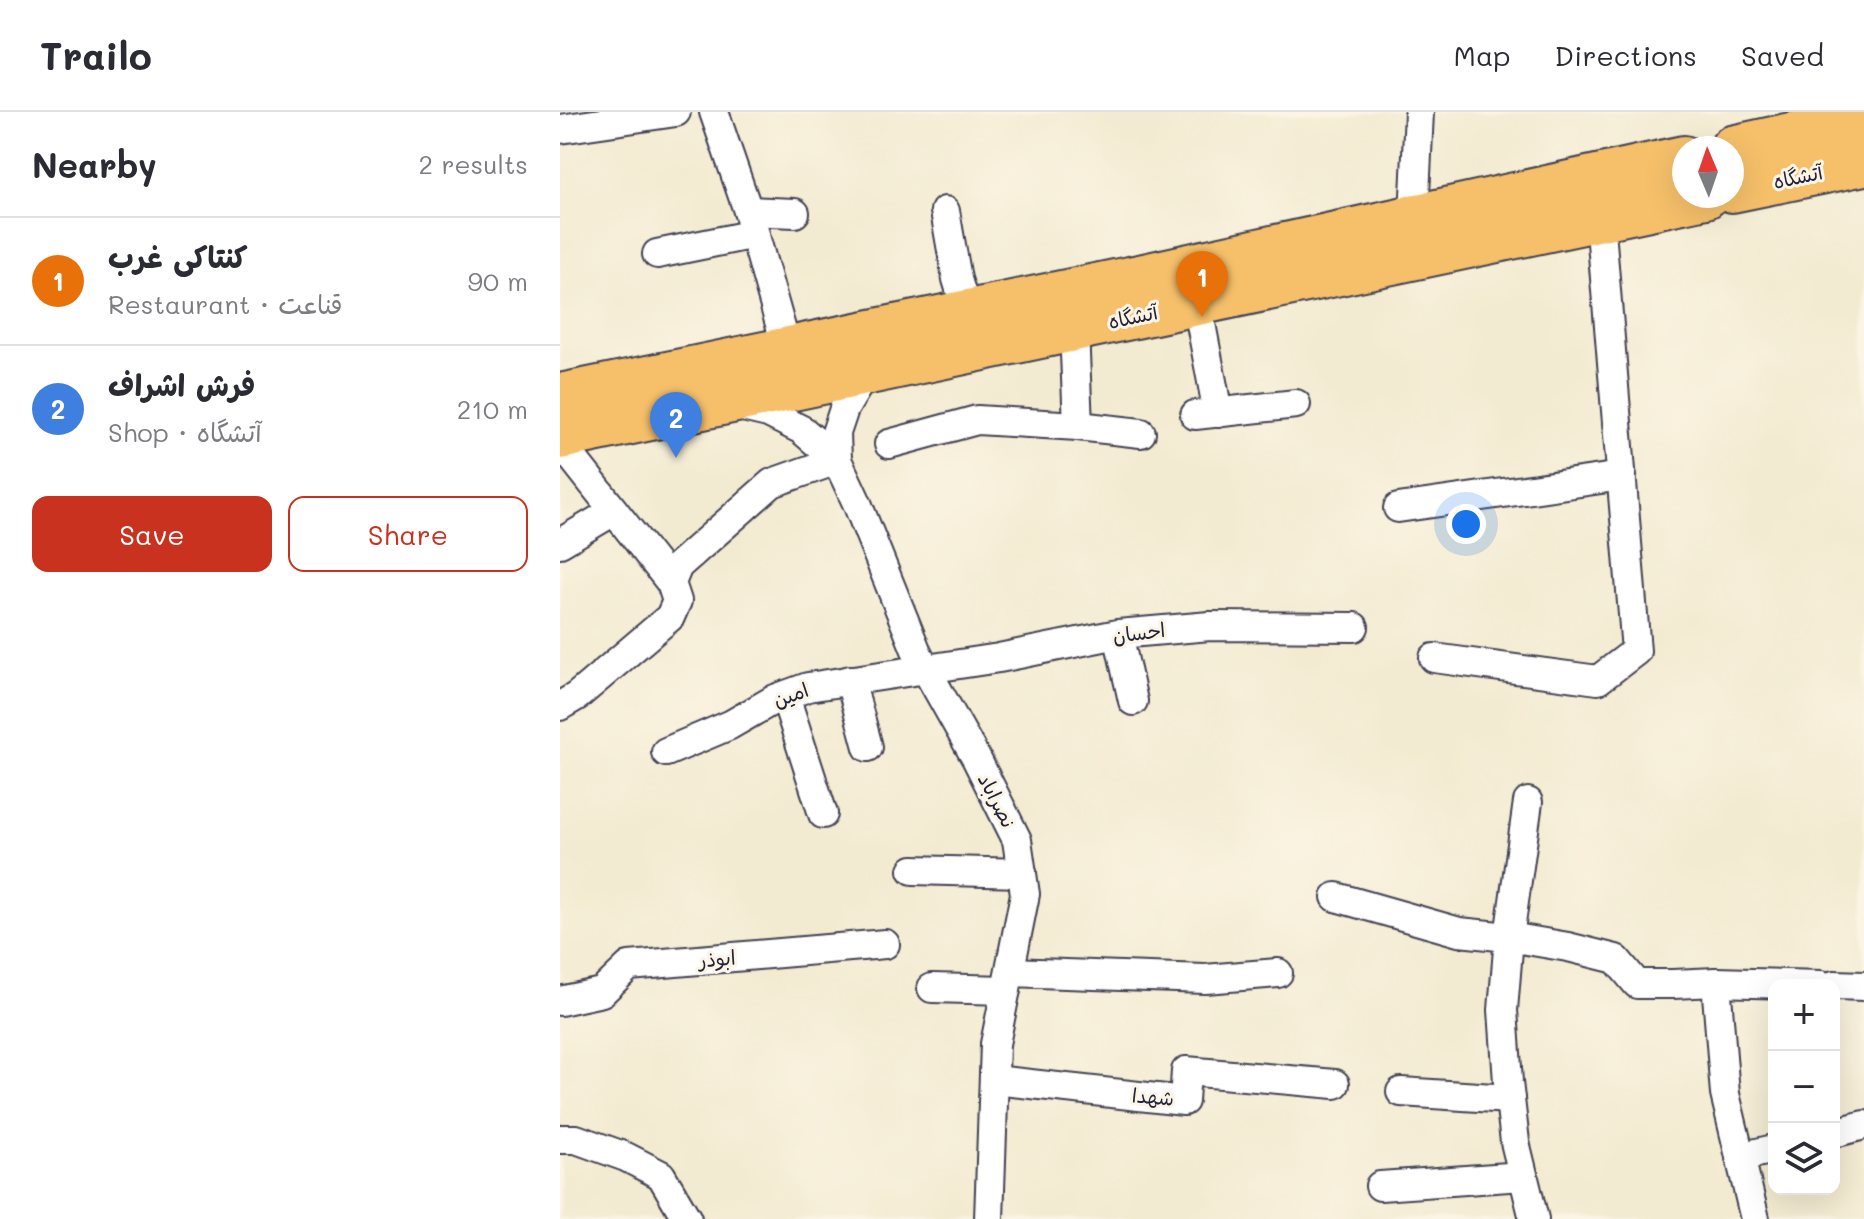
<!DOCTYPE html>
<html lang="en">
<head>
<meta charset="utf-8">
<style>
  :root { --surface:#fff; --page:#f2f2f3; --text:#2b2b33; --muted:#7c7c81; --line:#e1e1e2; --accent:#c8321e }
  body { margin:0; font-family:Mali,"Playpen Sans Arabic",sans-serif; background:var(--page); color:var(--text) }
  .controls { position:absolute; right:24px; bottom:24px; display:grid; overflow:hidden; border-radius:16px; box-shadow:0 8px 32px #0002 }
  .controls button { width:72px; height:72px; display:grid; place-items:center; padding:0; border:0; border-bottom:2px solid var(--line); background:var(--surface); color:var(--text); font:40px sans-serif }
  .compass { position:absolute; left:1112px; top:24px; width:72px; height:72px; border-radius:50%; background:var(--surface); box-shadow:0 8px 32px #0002; rotate:358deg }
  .you { position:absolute; left:906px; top:412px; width:28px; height:28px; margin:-20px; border:6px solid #fff; border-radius:50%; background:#1a73e8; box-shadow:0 0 0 12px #1a73e833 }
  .badge { display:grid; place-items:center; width:52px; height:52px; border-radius:50%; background:var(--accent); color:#fff; font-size:26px; font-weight:700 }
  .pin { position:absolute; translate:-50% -66px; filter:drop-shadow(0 2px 4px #0008) }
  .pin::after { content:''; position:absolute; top:42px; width:28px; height:24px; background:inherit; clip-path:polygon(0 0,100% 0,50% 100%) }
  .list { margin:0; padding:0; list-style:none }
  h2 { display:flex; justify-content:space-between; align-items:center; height:104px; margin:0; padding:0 32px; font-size:34px }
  h2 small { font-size:26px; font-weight:400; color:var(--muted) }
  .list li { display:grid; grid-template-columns:52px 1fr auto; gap:24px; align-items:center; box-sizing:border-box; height:128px; padding:0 32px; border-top:2px solid var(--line) }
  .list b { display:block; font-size:30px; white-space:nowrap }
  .list p { margin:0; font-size:26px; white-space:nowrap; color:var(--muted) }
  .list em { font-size:26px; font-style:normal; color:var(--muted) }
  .actions { display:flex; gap:16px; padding:24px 32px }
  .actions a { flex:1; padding:18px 0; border:2px solid var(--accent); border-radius:16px; text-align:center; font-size:28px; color:var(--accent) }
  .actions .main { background:var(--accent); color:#fff }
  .icon { flex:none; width:44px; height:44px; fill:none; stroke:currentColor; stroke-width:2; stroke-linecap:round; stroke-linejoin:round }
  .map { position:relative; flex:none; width:1304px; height:1107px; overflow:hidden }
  header { display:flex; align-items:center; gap:48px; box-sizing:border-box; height:112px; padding:0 40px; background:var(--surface); border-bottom:2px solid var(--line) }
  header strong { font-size:38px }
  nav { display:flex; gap:44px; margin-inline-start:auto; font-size:28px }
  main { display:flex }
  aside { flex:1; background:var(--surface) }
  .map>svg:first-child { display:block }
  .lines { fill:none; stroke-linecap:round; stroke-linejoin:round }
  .street-casing { stroke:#414052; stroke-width:32 }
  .primary-casing { stroke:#414052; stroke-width:48 }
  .street { stroke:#fff; stroke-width:28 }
  .primary { stroke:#f6c06b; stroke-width:44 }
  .labels { text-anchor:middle; stroke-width:6; stroke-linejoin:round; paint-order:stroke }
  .street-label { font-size:20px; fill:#22223b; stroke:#fcf5e5 }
</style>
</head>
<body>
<header>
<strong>Trailo</strong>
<nav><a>Map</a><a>Directions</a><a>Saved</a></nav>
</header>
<main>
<aside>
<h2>Nearby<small>2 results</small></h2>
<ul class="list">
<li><span class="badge" style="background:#e8710a">1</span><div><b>کنتاکی غرب</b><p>Restaurant · قناعت</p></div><em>90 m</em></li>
<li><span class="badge" style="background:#3f7fe0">2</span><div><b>فرش اشراف</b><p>Shop · آتشگاه</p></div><em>210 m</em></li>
</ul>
<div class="actions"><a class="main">Save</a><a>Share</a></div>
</aside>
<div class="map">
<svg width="1304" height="1107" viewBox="0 0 1304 1107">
  <rect width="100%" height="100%" fill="#fcf5e5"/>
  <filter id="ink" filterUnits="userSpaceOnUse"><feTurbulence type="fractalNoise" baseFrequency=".0125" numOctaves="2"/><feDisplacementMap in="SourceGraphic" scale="16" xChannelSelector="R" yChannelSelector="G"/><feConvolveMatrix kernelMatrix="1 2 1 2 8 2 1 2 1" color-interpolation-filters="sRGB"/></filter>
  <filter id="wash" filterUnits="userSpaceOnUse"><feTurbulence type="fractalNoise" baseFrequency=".006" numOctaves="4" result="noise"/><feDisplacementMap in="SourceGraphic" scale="32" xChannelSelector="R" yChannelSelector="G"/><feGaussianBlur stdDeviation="1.8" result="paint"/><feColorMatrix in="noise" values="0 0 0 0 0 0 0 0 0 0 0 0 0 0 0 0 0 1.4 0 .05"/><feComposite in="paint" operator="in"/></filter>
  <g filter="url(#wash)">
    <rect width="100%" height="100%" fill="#f3ebd1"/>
  </g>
  <g filter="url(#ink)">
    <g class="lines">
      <defs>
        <g id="street">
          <path d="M154 0 188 99 227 237"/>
          <path d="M0 17 116 0"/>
          <path d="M188 99 235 101"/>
          <path d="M385 99 397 167 407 200"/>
          <path d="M854 105 859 0"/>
          <path d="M97 142 195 122"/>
          <path d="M637 191 658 301"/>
          <path d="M514 217 518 314"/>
          <path d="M306 260 284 297 276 321 277 348 297 391 358 543 417 648 457 728 465 782 435 932 429 1107"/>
          <path d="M174 293 208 301 242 318 277 348"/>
          <path d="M635 303 736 292"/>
          <path d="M0 330 111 471"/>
          <path d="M329 332 417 308 518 314 581 321"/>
          <path d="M838 396 1062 364"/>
          <path d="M0 431 54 399"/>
          <path d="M558 522 573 589"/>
          <path d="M874 546 1038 568 1076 539 1040 106"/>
          <path d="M290 568 308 635"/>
          <path d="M225 584 263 702"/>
          <path d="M0 594 17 584 110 505 117 489 111 471 118 454 212 371 277 348"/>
          <path d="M106 640 170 613 215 587 248 575 439 546 558 522 650 514 794 515"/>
          <path d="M968 690 949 825 943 898 948 970 955 1030 974 1107"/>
          <path d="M353 758 462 761"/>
          <path d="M776 785 899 820 949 825 1008 835 1056 847 1077 872H1113L1156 870 1261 873"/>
          <path d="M450 860 645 867 718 861"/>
          <path d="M1156 870 1165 982 1195 1107"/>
          <path d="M1274 873 1304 874"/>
          <path d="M372 876 446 878"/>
          <path d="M0 889 42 880 69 854 325 832"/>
          <path d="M434 968 624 989 626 959 775 972"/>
          <path d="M841 980 950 987"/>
          <path d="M1274 1021 1304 1013"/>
          <path d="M0 1027H16L66 1045 101 1063 127 1107"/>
          <path d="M1180 1045 1214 1037"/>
          <path d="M820 1074 963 1064"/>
        </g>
        <g id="primary">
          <path d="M1172 36 1304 7"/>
          <path d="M1172 78 1304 51"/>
          <path d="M0 284 584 164 1124 46"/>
          <path d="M0 325 1146 84"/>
        </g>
      </defs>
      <use href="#street" class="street-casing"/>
      <use href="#primary" class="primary-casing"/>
      <use href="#street" class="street"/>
      <use href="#primary" class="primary"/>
    </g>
  </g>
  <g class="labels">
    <g class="street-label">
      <text transform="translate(1238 65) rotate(-12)" y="7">آتشگاه</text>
      <text transform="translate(573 205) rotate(-12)" y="7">آتشگاه</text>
      <text transform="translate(579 521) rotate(-7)" y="7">احسان</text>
      <text transform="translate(231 583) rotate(-20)" y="7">امین</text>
      <text transform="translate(437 689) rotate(63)" y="7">نصراباد</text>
      <text transform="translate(157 847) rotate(-5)" y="7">ابوذر</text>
      <text transform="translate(593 985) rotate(5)" y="7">شهدا</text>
    </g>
  </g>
</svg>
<div class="controls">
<button>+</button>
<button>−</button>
<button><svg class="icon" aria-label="layers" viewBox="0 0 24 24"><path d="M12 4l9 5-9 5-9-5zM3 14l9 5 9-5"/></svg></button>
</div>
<svg class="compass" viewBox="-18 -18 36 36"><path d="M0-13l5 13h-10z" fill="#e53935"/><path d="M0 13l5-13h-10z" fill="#7c7c81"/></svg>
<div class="you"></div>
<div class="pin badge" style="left:642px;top:205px;background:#e8710a">1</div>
<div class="pin badge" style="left:116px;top:346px;background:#3f7fe0">2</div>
</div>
</main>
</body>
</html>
